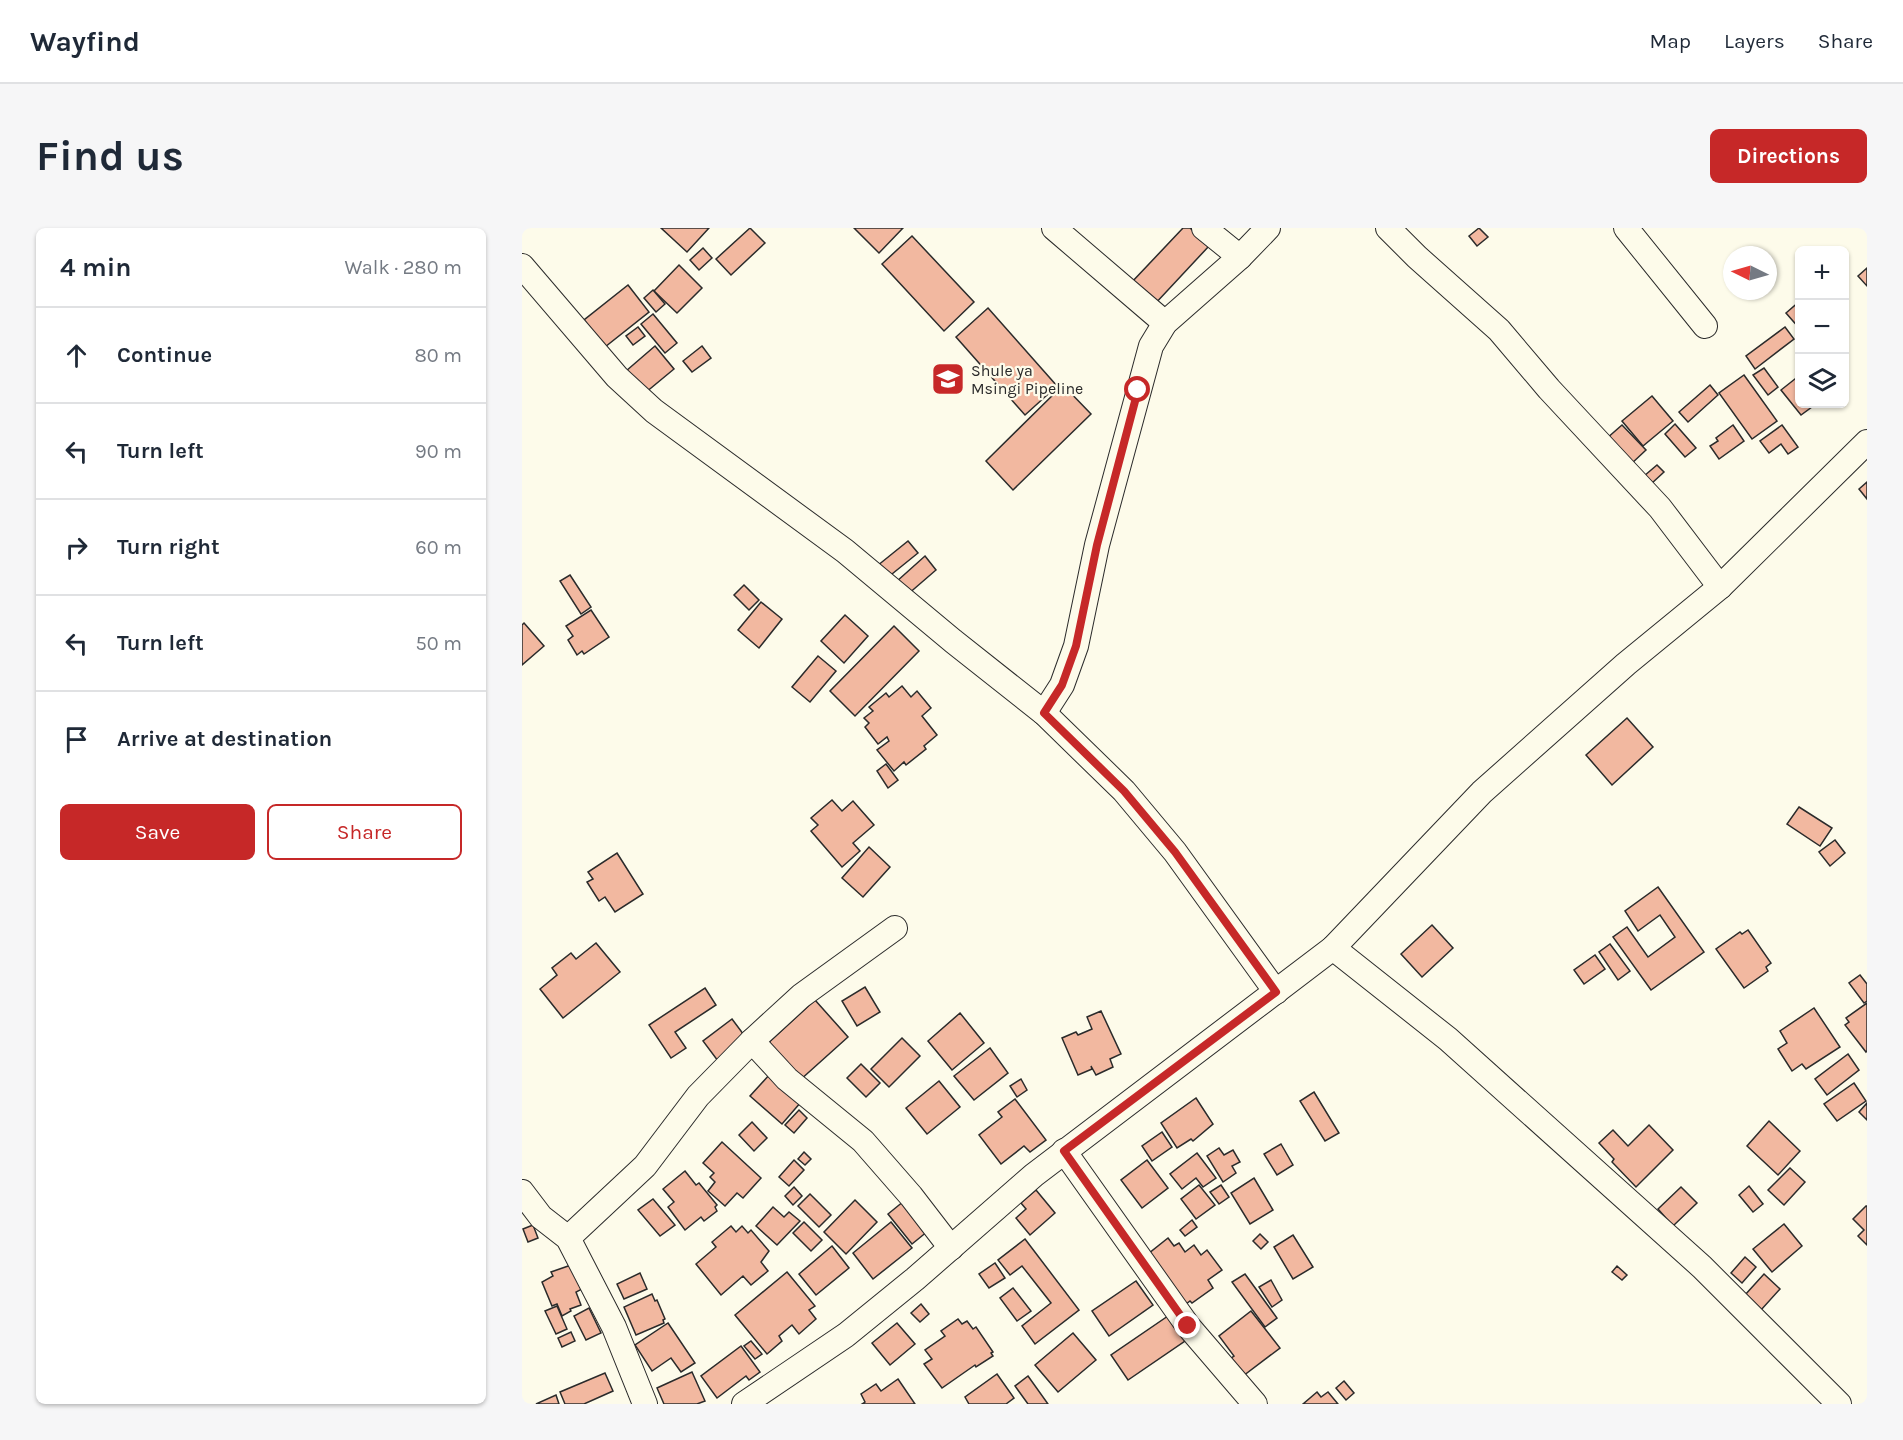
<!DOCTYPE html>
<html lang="en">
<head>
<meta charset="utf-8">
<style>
  :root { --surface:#fff; --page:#f6f6f7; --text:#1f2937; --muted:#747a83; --line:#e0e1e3; --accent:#c62828 }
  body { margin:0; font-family:Karla,sans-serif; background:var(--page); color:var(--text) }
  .controls { position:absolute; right:18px; top:18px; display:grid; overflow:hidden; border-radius:9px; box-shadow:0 2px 4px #0004 }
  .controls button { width:54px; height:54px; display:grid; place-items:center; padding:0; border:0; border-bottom:2px solid var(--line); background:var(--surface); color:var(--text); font:30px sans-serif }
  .compass { position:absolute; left:1201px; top:18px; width:54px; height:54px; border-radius:50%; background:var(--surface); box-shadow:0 2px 4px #0004; rotate:275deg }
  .stop { position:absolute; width:18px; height:18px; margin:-14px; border:4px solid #c62828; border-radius:50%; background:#fff }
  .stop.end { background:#c62828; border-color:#fff; box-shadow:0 2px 6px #0008 }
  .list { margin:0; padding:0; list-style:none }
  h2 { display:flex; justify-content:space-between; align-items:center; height:78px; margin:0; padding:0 24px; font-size:26px }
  h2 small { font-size:20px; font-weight:400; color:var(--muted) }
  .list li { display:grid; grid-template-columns:39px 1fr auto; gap:18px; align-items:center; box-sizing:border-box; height:96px; padding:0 24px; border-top:2px solid var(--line) }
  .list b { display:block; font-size:22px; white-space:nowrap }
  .list em { font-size:20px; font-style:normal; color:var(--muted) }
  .actions { display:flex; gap:12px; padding:18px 24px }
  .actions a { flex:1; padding:14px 0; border:2px solid var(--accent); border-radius:9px; text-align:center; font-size:21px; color:var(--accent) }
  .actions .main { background:var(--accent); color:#fff }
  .icon { flex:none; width:33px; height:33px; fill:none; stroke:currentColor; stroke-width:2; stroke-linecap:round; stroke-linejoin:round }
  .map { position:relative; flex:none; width:1345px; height:1176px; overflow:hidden; border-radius:9px }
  header { display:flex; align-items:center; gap:36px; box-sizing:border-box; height:84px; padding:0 30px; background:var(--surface); border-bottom:2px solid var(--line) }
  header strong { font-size:28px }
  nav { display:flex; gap:33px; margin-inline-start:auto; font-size:21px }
  .intro { display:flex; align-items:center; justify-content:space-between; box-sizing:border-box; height:144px; padding:0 36px }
  h1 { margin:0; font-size:42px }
  .button { padding:15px 27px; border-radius:9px; background:var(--accent); color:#fff; font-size:21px; font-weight:700 }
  main { display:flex; gap:36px; padding:0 36px }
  aside { flex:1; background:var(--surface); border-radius:9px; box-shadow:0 2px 4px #0004 }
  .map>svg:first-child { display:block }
  .building { fill:#f2b8a0; stroke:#2b2b2b; stroke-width:1.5 }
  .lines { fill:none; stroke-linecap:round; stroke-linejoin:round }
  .street-casing { stroke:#2b2b2b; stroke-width:26 }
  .street { stroke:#fdfbea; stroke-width:24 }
  .route { stroke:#c62828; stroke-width:8 }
  .labels { text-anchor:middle; stroke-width:4.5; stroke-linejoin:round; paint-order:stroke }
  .poi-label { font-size:16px; fill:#2b2b2b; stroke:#fdfbea; text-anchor:start }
</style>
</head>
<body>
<header>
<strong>Wayfind</strong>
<nav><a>Map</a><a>Layers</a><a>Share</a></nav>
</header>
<div class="intro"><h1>Find us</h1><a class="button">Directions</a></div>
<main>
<aside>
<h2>4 min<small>Walk · 280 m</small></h2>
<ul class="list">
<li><svg class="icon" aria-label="ahead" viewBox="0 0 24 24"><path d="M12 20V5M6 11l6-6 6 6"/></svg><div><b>Continue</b></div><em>80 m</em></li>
<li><svg class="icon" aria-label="left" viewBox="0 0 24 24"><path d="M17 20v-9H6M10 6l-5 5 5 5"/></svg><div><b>Turn left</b></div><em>90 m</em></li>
<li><svg class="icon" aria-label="right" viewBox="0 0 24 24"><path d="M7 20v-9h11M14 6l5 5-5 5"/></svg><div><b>Turn right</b></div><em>60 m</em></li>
<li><svg class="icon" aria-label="left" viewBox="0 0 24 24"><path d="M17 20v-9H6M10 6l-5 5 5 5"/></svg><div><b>Turn left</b></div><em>50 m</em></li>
<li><svg class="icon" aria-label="arrive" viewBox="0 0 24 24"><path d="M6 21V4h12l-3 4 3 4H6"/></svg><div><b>Arrive at destination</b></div></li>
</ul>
<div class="actions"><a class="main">Save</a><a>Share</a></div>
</aside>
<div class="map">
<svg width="1345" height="1176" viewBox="0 0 1345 1176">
  <rect width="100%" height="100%" fill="#fdfbea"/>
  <g class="building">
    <path d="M139 0H187L165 24Z"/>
    <path d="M228 0 243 15 209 47 194 31Z"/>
    <path d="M332 0H381L357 25Z"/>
    <path d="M661 0H668L687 18 632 77 609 55Z"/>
    <path d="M957 0 966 9 955 18 947 8Z"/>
    <path d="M390 8 452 74 422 103 360 36Z"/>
    <path d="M181 20 190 30 177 42 168 32Z"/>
    <path d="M157 37 180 60 155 85 132 63Z"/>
    <path d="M1345 40V58L1336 48Z"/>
    <path d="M106 57 127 84 83 119 62 92Z"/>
    <path d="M131 62 143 76 134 84 122 70Z"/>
    <path d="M1278 73V101L1264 85Z"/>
    <path d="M466 80 535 158 503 187 434 109Z"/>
    <path d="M131 86 155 115 143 125 119 96Z"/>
    <path d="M116 99 123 108 111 117 104 108Z"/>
    <path d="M1263 99 1272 111 1233 141 1224 128Z"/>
    <path d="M133 118 152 141 123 165 104 143Z"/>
    <path d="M180 118 189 130 170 144 161 133Z"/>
    <path d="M1242 140 1256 159 1246 167 1231 147Z"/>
    <path d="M1222 147 1255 193 1230 211 1197 165Z"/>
    <path d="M1278 147V176H1294L1279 187 1259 162Z"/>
    <path d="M541 157 569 186 491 262 464 233Z"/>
    <path d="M1188 157 1196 167 1166 194 1157 184Z"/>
    <path d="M1130 168 1151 193 1121 218 1100 193Z"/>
    <path d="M1153 196 1174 220 1163 229 1143 206Z"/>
    <path d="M1100 197 1124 222 1108 237 1084 211Z"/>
    <path d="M1211 197 1222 213 1197 231 1188 218 1196 213 1194 210Z"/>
    <path d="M1260 197 1276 219 1266 226 1259 216 1247 225 1238 213Z"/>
    <path d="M1135 237 1142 244 1129 256 1122 248Z"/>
    <path d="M1345 254V271L1337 261Z"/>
    <path d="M386 313 396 325 365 350 355 338Z"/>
    <path d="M403 328 414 342 385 367 374 354Z"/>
    <path d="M48 347 69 379 59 386 38 353Z"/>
    <path d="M222 357 237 372 227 382 212 367Z"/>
    <path d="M239 374 260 391 237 420 216 402Z"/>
    <path d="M69 382 87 409 62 426 60 423 55 427 46 412 51 408 44 398Z"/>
    <path d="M323 387 346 408 322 435 299 413Z"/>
    <path d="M2 395 22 418 0 437V397Z"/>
    <path d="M372 398 397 423 333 488 308 463Z"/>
    <path d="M296 428 314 443 288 474 270 459Z"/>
    <path d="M380 458 389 469 395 463 409 480 400 488 415 507 402 518 404 521 384 537 382 534 372 543 355 522 367 513 365 509 356 516 343 499 347 495 342 490 351 483 347 479 364 465 367 469Z"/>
    <path d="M1105 490 1131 519 1090 557 1064 527Z"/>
    <path d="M364 536 376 552 366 560 355 543Z"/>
    <path d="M310 572 320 583 331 573 352 597 331 615 338 623 320 639 289 603 296 597 289 590Z"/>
    <path d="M1277 579 1310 600 1298 618 1265 596Z"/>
    <path d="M1313 612 1323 625 1308 638 1297 624Z"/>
    <path d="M347 619 368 639 341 669 320 650Z"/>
    <path d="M95 625 121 666 93 684 83 669 77 673 65 654 71 651 66 644Z"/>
    <path d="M1136 659 1182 724 1129 762 1091 709 1105 699 1126 729 1153 709 1138 687 1116 703 1103 683Z"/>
    <path d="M910 697 931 720 900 749 879 726Z"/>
    <path d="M1226 702 1249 735 1244 739 1246 743 1222 760 1194 721 1218 704 1220 706Z"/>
    <path d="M74 715 98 744 41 790 18 761 35 747 30 740 49 725 54 731Z"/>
    <path d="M1088 716 1108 743 1096 752 1077 724Z"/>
    <path d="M1073 727 1083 741 1062 756 1052 742Z"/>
    <path d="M1338 747 1345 756V773L1342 775 1327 755Z"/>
    <path d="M343 759 358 784 335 798 320 773Z"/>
    <path d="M183 760 194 777 153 804 164 820 149 830 127 797Z"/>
    <path d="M293 772 326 809 277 853 244 817Z"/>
    <path d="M1345 775V823L1344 824 1323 797 1327 794 1324 790Z"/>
    <path d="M1292 780 1318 819 1284 841 1280 836 1270 843 1256 821 1265 815 1258 803Z"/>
    <path d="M579 783 599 826 588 831 591 839 574 847 569 838 570 841 556 847 540 810 554 804 556 807 570 801 565 789Z"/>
    <path d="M438 785 462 815 430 842 406 813Z"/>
    <path d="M210 791 228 815 199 837 181 813Z"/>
    <path d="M380 810 398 828 367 859 349 841Z"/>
    <path d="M468 820 486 845 452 872 432 848Z"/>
    <path d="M1326 826 1337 842 1305 867 1293 851Z"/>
    <path d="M339 836 358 855 344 869 325 850Z"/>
    <path d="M248 846 279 874 260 896 228 868Z"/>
    <path d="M499 851 505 862 495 869 488 858Z"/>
    <path d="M417 853 438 879 405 906 384 880Z"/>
    <path d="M1332 855 1344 873 1315 893 1302 876Z"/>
    <path d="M792 864 817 905 803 913 778 873Z"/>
    <path d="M674 870 691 896 671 913 669 911 655 920 639 895Z"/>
    <path d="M493 871 524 912 508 924 502 918 479 936 457 907 480 889 476 884Z"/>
    <path d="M1345 875V892L1337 884Z"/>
    <path d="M277 882 285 890 272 905 263 897Z"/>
    <path d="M1247 893 1278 923 1256 947 1225 918Z"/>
    <path d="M230 894 245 910 232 923 217 907Z"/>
    <path d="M1127 897 1151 922 1114 959 1090 934 1092 931 1077 915 1091 902 1106 918Z"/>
    <path d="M640 904 650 919 630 933 620 918Z"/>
    <path d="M200 914 239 950 221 970 215 965 203 978 186 963 193 954 188 949 192 945 181 935Z"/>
    <path d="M759 916 771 937 755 947 742 926Z"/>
    <path d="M697 920 702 927 711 922 718 934 710 938 714 945 701 954 685 928Z"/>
    <path d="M282 924 289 931 283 937 276 931Z"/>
    <path d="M675 925 694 950 681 959 674 950 660 961 648 946Z"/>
    <path d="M272 932 282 942 267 958 257 949Z"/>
    <path d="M625 932 646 960 620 980 599 952Z"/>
    <path d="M1268 940 1283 954 1262 977 1246 962Z"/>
    <path d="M163 943 174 957 177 955 195 977 193 979 195 983 182 993 179 989 163 1002 146 979 152 974 141 961Z"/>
    <path d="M732 950 751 982 728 996 709 965Z"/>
    <path d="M677 957 693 977 674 991 659 971Z"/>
    <path d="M699 957 707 969 697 976 688 964Z"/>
    <path d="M1227 958 1241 976 1231 984 1217 967Z"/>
    <path d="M272 959 280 968 271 977 263 968Z"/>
    <path d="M1159 959 1175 975 1151 998 1136 981Z"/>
    <path d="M514 962 533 985 508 1007 494 990 504 981 499 975Z"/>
    <path d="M288 966 309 987 297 999 276 978Z"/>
    <path d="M131 971 153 997 138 1008 116 982Z"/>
    <path d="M333 972 355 994 324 1026 302 1004Z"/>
    <path d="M382 973 406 1003 390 1016 366 986Z"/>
    <path d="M1344 978H1345V1017L1336 1008 1342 1002 1331 991Z"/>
    <path d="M251 979 262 989 267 984 278 993 255 1017 234 998Z"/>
    <path d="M670 992 675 999 663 1008 658 1002Z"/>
    <path d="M282 994 300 1012 289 1023 271 1005Z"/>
    <path d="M369 994 390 1020 351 1051 331 1025Z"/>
    <path d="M1262 996 1280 1018 1250 1044 1231 1021Z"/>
    <path d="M11 997 16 1010 6 1014 1 1001Z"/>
    <path d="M209 998 214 1004 220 998 226 1005 229 1002 247 1023 239 1034 246 1043 229 1057 221 1048 199 1067 174 1036 194 1019 190 1014Z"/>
    <path d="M738 1006 746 1014 739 1021 731 1013Z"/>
    <path d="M771 1007 791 1039 771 1051 752 1019Z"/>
    <path d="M646 1010 652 1018 657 1015 663 1024 672 1017 679 1027 685 1022 700 1042 686 1052 691 1060 670 1075 668 1073 659 1080 626 1026Z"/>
    <path d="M503 1011 557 1082 513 1116 500 1098 529 1075 500 1038 488 1047 476 1032Z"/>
    <path d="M310 1018 327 1040 294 1067 277 1046Z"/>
    <path d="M1223 1029 1234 1039 1220 1055 1209 1045Z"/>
    <path d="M473 1035 483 1050 467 1060 457 1046Z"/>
    <path d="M52 1036 62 1060 54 1064 59 1077 48 1081 49 1083 40 1088 35 1076 30 1078 20 1054 31 1048 29 1044Z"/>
    <path d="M1095 1038 1105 1047 1100 1052 1090 1044Z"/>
    <path d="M265 1044 293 1078 287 1082 294 1091 277 1106 270 1097 257 1108 260 1113 245 1126 213 1087Z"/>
    <path d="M118 1045 125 1061 102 1071 95 1056Z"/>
    <path d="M723 1046 755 1090 743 1099 710 1054Z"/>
    <path d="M1242 1046 1258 1061 1239 1082 1223 1067Z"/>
    <path d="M749 1052 760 1072 750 1079 737 1059Z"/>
    <path d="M614 1053 631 1077 587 1108 570 1083Z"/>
    <path d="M491 1060 509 1083 495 1093 478 1070Z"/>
    <path d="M130 1066 133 1073 135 1072 143 1091 141 1092 142 1095 114 1107 102 1079Z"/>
    <path d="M399 1076 407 1086 398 1094 389 1085Z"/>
    <path d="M35 1078 45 1101 34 1106 23 1083Z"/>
    <path d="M67 1080 79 1105 64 1112 52 1088Z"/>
    <path d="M729 1083 758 1120 721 1148 708 1131 712 1128 697 1108Z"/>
    <path d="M646 1088 663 1113 606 1152 589 1127Z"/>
    <path d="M436 1091 440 1096 445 1093 451 1101 454 1099 471 1124 469 1125 471 1128 454 1139 453 1137 420 1160 402 1136 410 1131 403 1122 423 1108 419 1103Z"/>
    <path d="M146 1095 173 1135 159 1144 149 1130 130 1143 113 1117Z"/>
    <path d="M375 1095 393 1116 368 1137 350 1115Z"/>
    <path d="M49 1104 53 1113 40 1119 36 1110Z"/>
    <path d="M551 1105 574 1132 536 1164 513 1137Z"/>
    <path d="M229 1113 240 1126 233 1131 222 1118Z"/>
    <path d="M219 1118 238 1144 227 1152 224 1148 195 1170 179 1148Z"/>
    <path d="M170 1144 183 1173 175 1176H142L135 1160Z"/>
    <path d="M83 1145 91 1163 62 1176H43L38 1164Z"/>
    <path d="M475 1146 492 1170 484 1176H447L443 1169Z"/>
    <path d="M506 1148 526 1176H506L493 1158Z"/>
    <path d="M376 1151 393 1176H340L343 1174 339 1166 354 1156 359 1163Z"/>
    <path d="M822 1153 832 1165 824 1172 814 1160Z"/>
    <path d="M795 1164 799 1169 806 1164 816 1176H781Z"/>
    <path d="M34 1167 37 1176H14Z"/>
  </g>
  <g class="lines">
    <defs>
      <g id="street">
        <path d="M532 0 643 95"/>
        <path d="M682 0 718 29"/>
        <path d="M866 0 895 29 977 102 1027 161 1138 280 1198 359"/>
        <path d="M1104 0 1183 98"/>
        <path d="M0 38 95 149 132 183 323 323 431 413 522 485 602 563 653 624 754 764"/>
        <path d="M522 485 540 457 554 418 575 317 629 118 643 95 718 29 746 0"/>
        <path d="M811 720 926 811 1180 1039 1317 1176"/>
        <path d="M230 813 265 851 341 913 389 968 429 1020"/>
        <path d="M542 923 666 1098 733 1176"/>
        <path d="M0 964 19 989 46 1010 92 1099 123 1176"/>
        <path d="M46 1010 123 938 176 868 230 813 279 768 373 700"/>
        <path d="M222 1176 324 1107 393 1051 512 947 811 720 960 564 1104 436 1198 359 1345 214"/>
      </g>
    </defs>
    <use href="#street" class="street-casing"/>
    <use href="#street" class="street"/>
  </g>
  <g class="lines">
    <path class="route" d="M616 162 575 317 554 418 540 457 522 485 602 563 653 624 754 764 542 923 666 1098"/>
  </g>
  <defs>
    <symbol id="school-square" viewBox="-11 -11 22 22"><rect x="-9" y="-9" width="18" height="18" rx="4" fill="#c62828" stroke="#fdfbea"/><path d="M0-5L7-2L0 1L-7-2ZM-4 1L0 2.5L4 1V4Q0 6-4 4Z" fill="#fff"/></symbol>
  </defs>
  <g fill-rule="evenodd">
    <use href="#school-square" x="407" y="132" width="38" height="38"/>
  </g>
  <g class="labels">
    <g class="poi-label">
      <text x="449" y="148">Shule ya<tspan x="449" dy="18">Msingi Pipeline</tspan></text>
    </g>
  </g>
</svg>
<div class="controls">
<button>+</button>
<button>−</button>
<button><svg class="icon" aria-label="layers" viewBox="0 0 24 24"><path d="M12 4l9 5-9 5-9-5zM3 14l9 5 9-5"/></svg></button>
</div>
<svg class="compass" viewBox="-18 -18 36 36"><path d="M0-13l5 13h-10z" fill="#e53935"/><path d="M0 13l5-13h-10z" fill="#747a83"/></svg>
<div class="stop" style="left:616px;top:162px"></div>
<div class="stop end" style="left:666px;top:1098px"></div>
</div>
</main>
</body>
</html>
